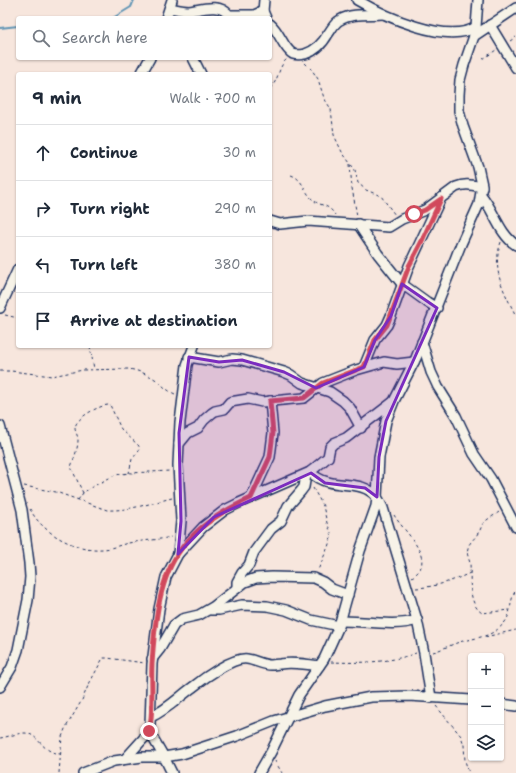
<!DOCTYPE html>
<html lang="en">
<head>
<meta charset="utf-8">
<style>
  :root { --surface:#fff; --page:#f2f2f3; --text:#1f2937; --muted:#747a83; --line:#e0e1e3 }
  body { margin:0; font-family:"Shantell Sans",sans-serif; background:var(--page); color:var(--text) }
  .controls { position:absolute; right:12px; bottom:12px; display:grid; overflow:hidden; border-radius:4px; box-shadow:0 1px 3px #0004 }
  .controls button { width:36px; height:36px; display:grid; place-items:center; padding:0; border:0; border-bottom:1px solid var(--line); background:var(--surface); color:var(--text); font:20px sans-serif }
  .stop { position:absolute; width:12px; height:12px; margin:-9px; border:3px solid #d1495b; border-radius:50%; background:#fff }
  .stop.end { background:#d1495b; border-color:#fff; box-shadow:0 1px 4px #0008 }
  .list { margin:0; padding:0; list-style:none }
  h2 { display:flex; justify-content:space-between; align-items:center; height:52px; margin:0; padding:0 16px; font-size:17px }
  h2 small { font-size:13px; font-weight:400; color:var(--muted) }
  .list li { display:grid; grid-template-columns:26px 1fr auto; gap:12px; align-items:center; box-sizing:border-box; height:56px; padding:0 16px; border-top:1px solid var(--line) }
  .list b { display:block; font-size:15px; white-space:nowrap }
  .list em { font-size:13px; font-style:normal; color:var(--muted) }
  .icon { flex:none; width:22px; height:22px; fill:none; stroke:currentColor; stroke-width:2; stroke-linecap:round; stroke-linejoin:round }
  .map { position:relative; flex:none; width:516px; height:773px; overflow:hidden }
  .search { position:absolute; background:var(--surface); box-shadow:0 1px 3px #0004; left:16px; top:16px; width:256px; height:44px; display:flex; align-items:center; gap:10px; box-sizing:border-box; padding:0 14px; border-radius:4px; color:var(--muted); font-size:15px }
  .panel { position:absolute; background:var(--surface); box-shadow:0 1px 3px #0004; left:16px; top:72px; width:256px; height:276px; border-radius:4px }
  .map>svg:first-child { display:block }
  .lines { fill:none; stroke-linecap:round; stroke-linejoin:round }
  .stream { stroke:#6095b5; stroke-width:2 }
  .minor-casing { stroke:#1b2f5e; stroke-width:12 }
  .path { stroke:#1b2f5e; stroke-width:1; stroke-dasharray:3 3; stroke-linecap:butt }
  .minor { stroke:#f7f3e8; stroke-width:9 }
  .route { stroke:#d1495b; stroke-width:5 }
  .marked { fill:#7b2cbf; fill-opacity:0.2; stroke:#7b2cbf; stroke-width:3; stroke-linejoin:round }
</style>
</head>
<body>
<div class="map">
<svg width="516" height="773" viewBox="0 0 516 773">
  <rect width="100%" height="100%" fill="#f7e6dd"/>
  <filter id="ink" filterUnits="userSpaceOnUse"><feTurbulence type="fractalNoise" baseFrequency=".025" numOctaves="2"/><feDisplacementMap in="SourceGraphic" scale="8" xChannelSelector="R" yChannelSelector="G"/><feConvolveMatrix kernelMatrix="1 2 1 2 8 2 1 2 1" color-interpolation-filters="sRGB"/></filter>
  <g filter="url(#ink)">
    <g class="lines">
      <g class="stream">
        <path d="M113 18 131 7 134 0"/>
        <path d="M0 28 18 26"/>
      </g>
      <defs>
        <g id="minor">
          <path d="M357 0C384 16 447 45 476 27"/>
          <path d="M170 8C176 9 182 11 189 11 202 9 220 3 229 15H254L263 11 266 18"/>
          <path d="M263 11 264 0"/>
          <path d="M166 18 172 0"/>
          <path d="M270 24C280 32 283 48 293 54 296 55 301 55 305 54 315 51 323 43 328 34 332 29 334 23 340 20 352 13 369 15 383 14"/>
          <path d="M490 25 516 68"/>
          <path d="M474 36 516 8"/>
          <path d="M193 58 201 74"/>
          <path d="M141 74 150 58"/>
          <path d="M481 195C494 210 499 234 516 245"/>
          <path d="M270 221 280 224 308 221 389 227 402 219 425 210 456 187C465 183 472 185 482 187"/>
          <path d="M358 224 378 254 402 284 427 302 437 308"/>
          <path d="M0 308 18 269"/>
          <path d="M422 342 431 372 438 387 456 416 474 454 491 479 516 527"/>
          <path d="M189 357 219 362 232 359 242 360 284 372 291 375 302 383 330 392 343 401 350 408 361 428"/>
          <path d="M364 367 375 340 387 325 391 316 409 266 440 200"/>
          <path d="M0 426 22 510 29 563 30 577 28 600 18 650 12 667 0 687"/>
          <path d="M179 444 188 433 198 428 204 420 212 413 215 411 224 409 230 402 248 399 262 402 304 398 323 383 356 370 384 362 397 364 414 362"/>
          <path d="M310 472C332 493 359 476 377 497 379 500 381 504 383 508L417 620 424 653 431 698"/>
          <path d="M251 498 270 457 273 433 270 401"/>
          <path d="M178 554 181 521 178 465 180 422 187 365 194 346"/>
          <path d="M237 588V582L242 573 249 565 254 552 271 529 281 521 288 506 301 491 304 487 306 475"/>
          <path d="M211 610H219L242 605 267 606 286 610 311 620 339 626"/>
          <path d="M341 621C362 621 399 627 417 620"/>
          <path d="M152 659 160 649 174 625 182 619 199 615 213 607 245 582 256 578 272 577 314 578 323 582 332 589 348 595"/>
          <path d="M501 704 516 706"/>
          <path d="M151 717C168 709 179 697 193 687 204 678 233 657 247 659 255 660 263 665 271 665 274 665 277 664 280 664 293 662 306 664 319 666"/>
          <path d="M149 731 164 757 172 773"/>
          <path d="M125 759 144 738 150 725 152 664 159 609 166 577 178 554 203 527 225 510 239 503 310 472 328 457 330 447 334 443 346 438 393 402"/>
          <path d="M83 773 114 761 142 757H164L182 754 237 736 274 721 325 706 371 697 409 696 471 700"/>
          <path d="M259 773 271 752 299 695 324 659 339 626 360 551 376 506 377 497 379 457 386 421 394 401 416 358 461 244 479 204 482 185 478 167 463 126 459 111V95L460 80 464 65 474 36 476 27 478 0"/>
        </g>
      </defs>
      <use href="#minor" class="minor-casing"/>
      <g class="path">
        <path d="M510 41 516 37"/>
        <path d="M483 59 496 50"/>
        <path d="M305 63 312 70 318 79 324 98 331 109 334 135 342 152 355 170 358 183 366 190 381 196 395 215"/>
        <path d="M270 88C279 81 278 66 287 59"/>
        <path d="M350 164 352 188 357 216"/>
        <path d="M291 175C303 179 304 191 312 199 320 207 328 203 335 215"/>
        <path d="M501 242C491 271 504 291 516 316"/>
        <path d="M5 315 18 318"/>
        <path d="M90 346 94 369"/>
        <path d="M0 371H11L52 376 83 370 128 369C138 370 152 376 159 382 164 387 168 391 175 394"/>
        <path d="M24 486 56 492 107 510C129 511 151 503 172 498"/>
        <path d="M313 488 323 506 327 523 332 535 328 547 318 570"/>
        <path d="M83 493 71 467C74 458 78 449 78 440 78 435 75 432 75 428 75 418 101 404 110 405L121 429 139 446V451L132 459 129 473"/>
        <path d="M78 500 83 493 90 488 115 475 129 473 170 471"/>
        <path d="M30 509C42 533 75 551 102 549 113 549 123 543 135 542 147 540 159 540 171 537"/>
        <path d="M499 512C494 516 486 519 482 525 481 528 480 531 478 533 475 539 469 542 468 548 466 553 469 559 470 563 471 578 467 603 482 613L509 610"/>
        <path d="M394 515C403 531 439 560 412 577"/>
        <path d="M416 588C435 587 453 581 470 573"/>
        <path d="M485 637 516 630"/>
        <path d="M433 652C443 649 452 644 463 641 479 637 493 637 505 622 512 613 509 600 516 590"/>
        <path d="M331 662C359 663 390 663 416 653"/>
        <path d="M436 706 461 736 464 745 465 761 469 773"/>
        <path d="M0 738C8 737 17 733 25 733 39 734 41 752 60 754"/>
        <path d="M275 761 282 773"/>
        <path d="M59 773 62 737 65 729 82 700 88 686 103 658H107L145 663"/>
      </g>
      <use href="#minor" class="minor"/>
    </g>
  </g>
  <g class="lines" filter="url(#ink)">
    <path class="route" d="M149 731C154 712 151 684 152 664 154 630 158 584 177 555 193 529 224 510 251 498L270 457 273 433 270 401 304 398 323 383 364 367 375 340 387 325 409 266 421 243 441 199 425 210 414 214"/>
  </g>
  <path class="marked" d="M402 284 437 308 386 421 379 457 377 497 365 488 325 483 311 473 214 517 178 554 181 521 179 433 189 357 219 362 242 360 284 372 316 388 364 367 375 340 391 316Z"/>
</svg>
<div class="controls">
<button>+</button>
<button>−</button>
<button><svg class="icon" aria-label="layers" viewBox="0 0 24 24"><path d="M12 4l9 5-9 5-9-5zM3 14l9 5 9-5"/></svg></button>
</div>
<div class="stop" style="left:414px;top:214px"></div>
<div class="stop end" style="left:149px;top:731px"></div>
<div class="search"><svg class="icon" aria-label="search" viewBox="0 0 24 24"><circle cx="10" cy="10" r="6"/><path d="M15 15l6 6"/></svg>Search here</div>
<section class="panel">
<h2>9 min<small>Walk · 700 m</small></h2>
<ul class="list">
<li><svg class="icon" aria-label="ahead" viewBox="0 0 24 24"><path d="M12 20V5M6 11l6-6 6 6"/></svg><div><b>Continue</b></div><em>30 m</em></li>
<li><svg class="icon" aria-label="right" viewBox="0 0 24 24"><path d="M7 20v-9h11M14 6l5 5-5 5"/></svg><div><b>Turn right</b></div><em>290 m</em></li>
<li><svg class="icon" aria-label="left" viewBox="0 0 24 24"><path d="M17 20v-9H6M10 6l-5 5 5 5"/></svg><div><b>Turn left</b></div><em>380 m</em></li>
<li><svg class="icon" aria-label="arrive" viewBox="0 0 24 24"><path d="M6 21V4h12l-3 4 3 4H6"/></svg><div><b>Arrive at destination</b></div></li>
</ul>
</section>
</div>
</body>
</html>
